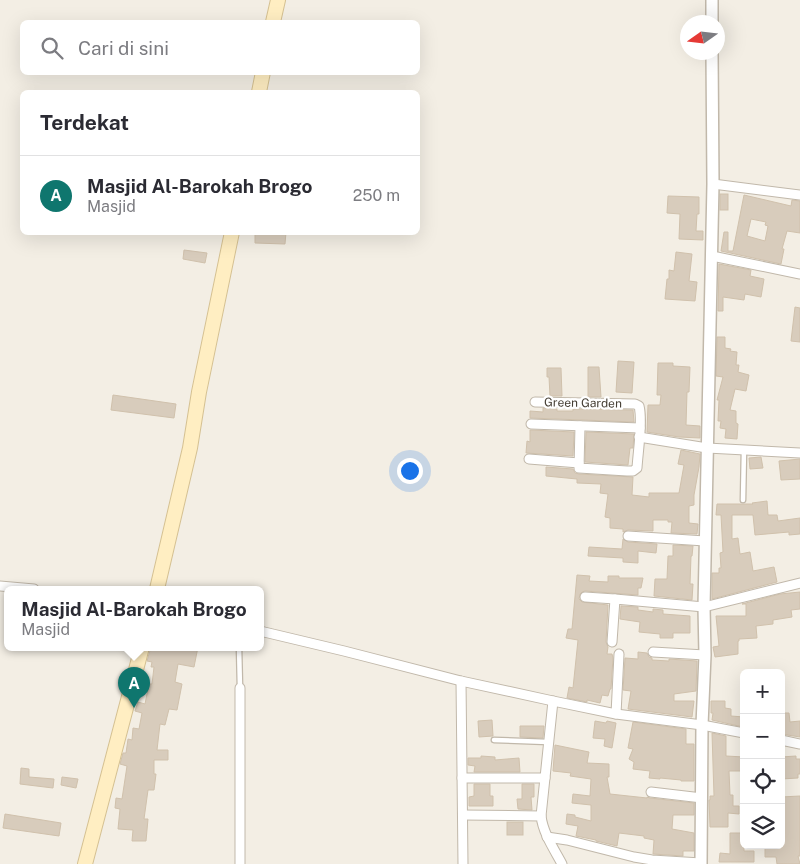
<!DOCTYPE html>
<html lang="id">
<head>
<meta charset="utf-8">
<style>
  :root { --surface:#fff; --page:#f7f7f7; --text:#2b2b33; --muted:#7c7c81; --line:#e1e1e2; --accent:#0f766e }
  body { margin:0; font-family:"Public Sans",sans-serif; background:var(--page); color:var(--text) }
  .controls { position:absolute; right:15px; bottom:15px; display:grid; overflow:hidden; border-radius:8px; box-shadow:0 5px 20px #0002 }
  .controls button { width:45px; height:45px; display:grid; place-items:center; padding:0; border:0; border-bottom:1px solid var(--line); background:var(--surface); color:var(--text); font:25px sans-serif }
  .compass { position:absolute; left:680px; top:15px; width:45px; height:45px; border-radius:50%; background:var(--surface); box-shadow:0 5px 20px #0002; rotate:256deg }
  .you { position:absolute; left:409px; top:470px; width:18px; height:18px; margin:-12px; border:4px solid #fff; border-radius:50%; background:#1a73e8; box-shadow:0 0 0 8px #1a73e833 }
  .badge { display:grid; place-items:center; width:32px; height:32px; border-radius:50%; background:var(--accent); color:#fff; font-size:16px; font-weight:700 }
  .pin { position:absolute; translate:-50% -41px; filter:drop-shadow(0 1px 2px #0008) }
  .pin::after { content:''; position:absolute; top:26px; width:18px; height:15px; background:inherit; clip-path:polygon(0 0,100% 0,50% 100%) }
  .popup { position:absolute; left:4px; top:586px; width:260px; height:65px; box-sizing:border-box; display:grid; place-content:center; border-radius:8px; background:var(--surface); filter:drop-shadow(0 1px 4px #0005); font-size:16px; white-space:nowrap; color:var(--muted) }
  .popup b { font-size:19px; color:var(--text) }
  .popup::after { content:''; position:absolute; left:50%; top:100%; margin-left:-10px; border:10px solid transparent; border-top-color:var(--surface) }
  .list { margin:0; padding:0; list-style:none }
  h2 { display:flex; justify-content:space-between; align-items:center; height:65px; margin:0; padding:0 20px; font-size:21px }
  h2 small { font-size:16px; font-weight:400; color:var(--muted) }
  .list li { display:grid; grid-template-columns:32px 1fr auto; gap:15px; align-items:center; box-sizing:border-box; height:80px; padding:0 20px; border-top:1px solid var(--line) }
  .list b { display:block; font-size:19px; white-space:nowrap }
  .list p { margin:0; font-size:16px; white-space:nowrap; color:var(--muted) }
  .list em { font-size:16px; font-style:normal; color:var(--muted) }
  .icon { flex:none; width:28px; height:28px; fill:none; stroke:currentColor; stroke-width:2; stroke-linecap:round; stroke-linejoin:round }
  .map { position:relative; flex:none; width:800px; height:864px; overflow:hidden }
  .search { position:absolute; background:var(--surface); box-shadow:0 5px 20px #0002; left:20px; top:20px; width:400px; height:55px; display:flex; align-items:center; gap:12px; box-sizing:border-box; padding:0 18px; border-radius:8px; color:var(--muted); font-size:19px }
  .panel { position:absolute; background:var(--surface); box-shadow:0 5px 20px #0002; left:20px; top:90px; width:400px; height:145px; border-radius:8px }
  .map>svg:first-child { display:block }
  .building { fill:#d8ccbc; stroke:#d0c1ac; fill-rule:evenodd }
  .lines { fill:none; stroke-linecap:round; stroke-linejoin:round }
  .service-casing { stroke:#c1b8aa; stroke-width:7 }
  .minor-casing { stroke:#c1b8aa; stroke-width:11 }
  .tertiary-casing { stroke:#c1b8aa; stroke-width:14 }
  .secondary-casing { stroke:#d5c192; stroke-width:16 }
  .service { stroke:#fff; stroke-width:4.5 }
  .minor { stroke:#fff; stroke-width:9 }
  .tertiary { stroke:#fff; stroke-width:11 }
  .secondary { stroke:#ffeec2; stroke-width:14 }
  .labels { text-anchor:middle; stroke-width:4.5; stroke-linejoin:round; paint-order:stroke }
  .street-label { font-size:12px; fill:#453e34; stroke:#fff }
</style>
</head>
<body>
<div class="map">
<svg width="800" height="864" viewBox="0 0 800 864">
  <rect width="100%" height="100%" fill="#f3eee4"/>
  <g class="building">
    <rect x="720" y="194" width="8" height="16"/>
    <path d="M744 195 791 206 792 200 800 201V233L787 231 782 249H784L781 264 721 251 724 232H728V251H733ZM751 219 766 222 765 225 768 226 765 241 747 236Z"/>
    <path d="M668 196 699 197V214H697L696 231H703V240L679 239 680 214 667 213Z"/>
    <path d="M255 232H286L285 244 255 243Z"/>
    <path d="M184 250 207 253 205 263 183 259Z"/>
    <path d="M676 252 692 254 689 281 697 282 695 301 665 299 667 279H669V270L674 271Z"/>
    <path d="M719 264 751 270 750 276 764 279 761 297 745 294 744 300 723 297V311H718Z"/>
    <path d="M795 307 800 308V342L791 341Z"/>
    <path d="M717 337H725V348L731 349 730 351 737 352 736 365H739L738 372 749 375 746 391 735 389 730 410 736 411V423L738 424 737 439 725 438 726 429 720 428 721 421H718L719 400H717L723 377 716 376Z"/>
    <path d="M618 361 634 362 632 393 616 392Z"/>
    <path d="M658 363H673V366L690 367 689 392H687L686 425 700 426V438L679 437 647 432 648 405H660L661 395H657Z"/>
    <path d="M588 367H599L601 397H588Z"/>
    <path d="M547 368H561L562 396H550L549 377H547Z"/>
    <path d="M113 395 176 404 174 418 111 410Z"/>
    <path d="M543 408 557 409V411H573V409L633 410 634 422 530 418V411L543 412Z"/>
    <path d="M530 430 574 432 573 456 526 453 527 441 530 442Z"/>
    <path d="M586 432 634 434 633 448H630L628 465 585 462Z"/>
    <path d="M681 450 700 454 699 467 694 495V505L689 506V523L698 524 697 534 671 533 672 522H668V520H653V531L628 530 623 532V529L610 528V518L605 517 608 494 600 493 601 484 577 483V479L546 476V467L573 469 575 473 579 474 633 477 632 495 649 497V493H679L684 465 678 464Z"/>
    <path d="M761 457 763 468 750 469 749 458Z"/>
    <path d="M800 459V479L781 480 779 461Z"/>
    <path d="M767 501 768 515H777L778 521 800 518V534L789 535V532L755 535 753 515H732V539L738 538 740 554 750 552 753 571 774 567 777 582 712 599V573H719V568H721L720 553 723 552 721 515H716L717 504H753L752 503Z"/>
    <path d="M623 539 628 542 657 544 656 553 638 551V563L623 562V558L588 556 589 547 622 549Z"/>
    <path d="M673 545 693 546 692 556H691L690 584H693L692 600 654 596 655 579H667L668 556H673Z"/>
    <path d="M577 575 590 576 589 581 608 582V576H619V578H643L641 588H638V595L585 591 582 592 580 594 579 599 582 602 608 605 606 642 608 647 607 654H612L613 658 611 689H610L608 696 602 695 600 703 587 700V702L567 698 569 687 573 688 578 640 566 638 568 629H572Z"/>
    <path d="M800 592V609L791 610 792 617 773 620V624L756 626 757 638 739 639V641H738V654L715 657 713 647 719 646 716 616H746V604H742L780 594Z"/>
    <path d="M621 606 638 607V610L653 612V609L663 610V614L690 616V633H673V638H660V634L639 632 640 622 620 619Z"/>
    <path d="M151 647H198L194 667 178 664 175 682 182 684 177 710 169 709 165 725 160 724 157 750H168V760H154V774H156L154 790H148L144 819H148L146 841H132L133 830 118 829 120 809 115 808 116 798 122 799 127 766 120 764 123 753H126L128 739 132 740 133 728 139 729 142 713 135 711 138 702 145 704 149 684H152L154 667H151L152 662 147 661Z"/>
    <path d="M638 652 647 653 649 657 652 658V660L669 661V659L697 661 696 691 674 694V701H694L692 717 628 709 631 691 623 690 625 658 638 659Z"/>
    <path d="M711 701H725V708L731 709V716L744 717 743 727 712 720 713 713H711Z"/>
    <path d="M781 713H789L790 722 800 721V737L781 734Z"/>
    <path d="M492 720 493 736 479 737 478 721Z"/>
    <path d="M595 721 606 723 607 721 616 723 612 748 604 746 605 739 593 738Z"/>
    <path d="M633 722 686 729V744H694V781H681V780L660 778V779L649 778 650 771 633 769 634 762 629 759 633 749 628 748Z"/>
    <path d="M520 726H544L543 738 520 737Z"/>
    <path d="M712 733 726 736V756L744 757V771H729L730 795H733V806H739V814L728 813V827H710L709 800H710V796H714Z"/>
    <path d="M555 745 589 752 587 763 609 764V777H607L610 794 647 798V797L650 798 694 803V815H673L672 829 694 833V851H683V856L653 854 654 840 644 838V836L619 833 617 846 596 841V840L576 836 578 826 566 824 567 814 575 815V817L591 821V805L572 803 573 794 590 796 591 779 570 776 571 773 553 771Z"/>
    <path d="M481 756 495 757V760L519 758 520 772H474L475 766 468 765V758H481Z"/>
    <path d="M796 756V759H800V774H798V778L781 779V757Z"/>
    <path d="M21 768 29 769V777L54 779 53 788 20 784Z"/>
    <path d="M62 777 78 779 76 788 61 785Z"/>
    <path d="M474 784H490V796H493V806H469V797L474 796Z"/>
    <path d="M522 784H534V797H531L532 810 518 809 517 799H522Z"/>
    <path d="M800 796V856H798L800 864H777L776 857H765V845H782V842H783L781 833V797Z"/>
    <path d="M5 814 61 823 59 836 3 828Z"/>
    <rect x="507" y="822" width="16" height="13"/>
    <path d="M730 833H744V851H754V862H719L720 853 730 854Z"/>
  </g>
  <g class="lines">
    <defs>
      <g id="service">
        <path d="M743 500 744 449"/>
        <path d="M239 647 240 688"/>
        <path d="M494 740 548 742"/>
      </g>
      <g id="minor">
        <path d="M713 184 800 195"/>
        <path d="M712 256 800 274"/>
        <path d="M535 402 635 404 639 406C643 421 638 451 637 468L633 471H627L579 468 580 426"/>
        <path d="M531 424 640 428"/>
        <path d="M639 437 707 448 800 453"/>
        <path d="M529 459 579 463"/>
        <path d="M628 536 705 541"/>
        <path d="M0 586 34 589"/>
        <path d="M585 597 615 599"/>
        <path d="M260 631 344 651 461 681 553 701 616 714 702 725 744 733"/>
        <path d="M612 642 615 599 704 607 800 583"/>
        <path d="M653 652 705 655"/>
        <path d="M461 681 463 864"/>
        <path d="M240 688V864"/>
        <path d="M616 714 619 654"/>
        <path d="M781 740 800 744"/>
        <path d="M462 778H545"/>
        <path d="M651 792 702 798"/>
        <path d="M463 815 541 816C543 833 554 849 562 864"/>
        <path d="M541 816 553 701"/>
        <path d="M547 837 567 840 634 857 652 860 701 863"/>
      </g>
      <g id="tertiary">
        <path d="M712 0V22"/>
        <path d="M701 864 702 725 705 655 704 607 713 184 712 52"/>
      </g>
      <g id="secondary">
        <path d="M273 22 278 0"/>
        <path d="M259 92 263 72"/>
        <path d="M157 589 190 448 199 392 232 232"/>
        <path d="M85 864 142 647"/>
      </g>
    </defs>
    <use href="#service" class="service-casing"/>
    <use href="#minor" class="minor-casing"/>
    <use href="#tertiary" class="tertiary-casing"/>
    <use href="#secondary" class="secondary-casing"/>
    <use href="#service" class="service"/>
    <use href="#minor" class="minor"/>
    <use href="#tertiary" class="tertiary"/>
    <use href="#secondary" class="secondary"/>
  </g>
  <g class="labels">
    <g class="street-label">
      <text transform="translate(583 403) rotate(1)" y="4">Green Garden</text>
    </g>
  </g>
</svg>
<div class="controls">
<button>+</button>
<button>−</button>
<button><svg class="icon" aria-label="locate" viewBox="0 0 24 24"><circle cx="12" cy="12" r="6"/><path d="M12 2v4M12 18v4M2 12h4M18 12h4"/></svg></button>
<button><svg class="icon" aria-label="layers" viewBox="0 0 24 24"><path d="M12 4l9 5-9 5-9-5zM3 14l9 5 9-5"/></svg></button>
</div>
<svg class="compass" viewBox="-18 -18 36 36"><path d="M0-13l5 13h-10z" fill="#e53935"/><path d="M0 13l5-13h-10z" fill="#7c7c81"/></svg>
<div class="you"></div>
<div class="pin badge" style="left:134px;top:708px">A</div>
<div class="popup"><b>Masjid Al-Barokah Brogo</b>Masjid</div>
<div class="search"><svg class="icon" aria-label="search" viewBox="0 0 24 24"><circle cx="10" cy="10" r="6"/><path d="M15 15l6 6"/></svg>Cari di sini</div>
<section class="panel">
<h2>Terdekat<small></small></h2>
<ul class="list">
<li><span class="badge">A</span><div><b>Masjid Al-Barokah Brogo</b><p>Masjid</p></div><em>250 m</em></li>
</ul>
</section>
</div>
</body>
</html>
